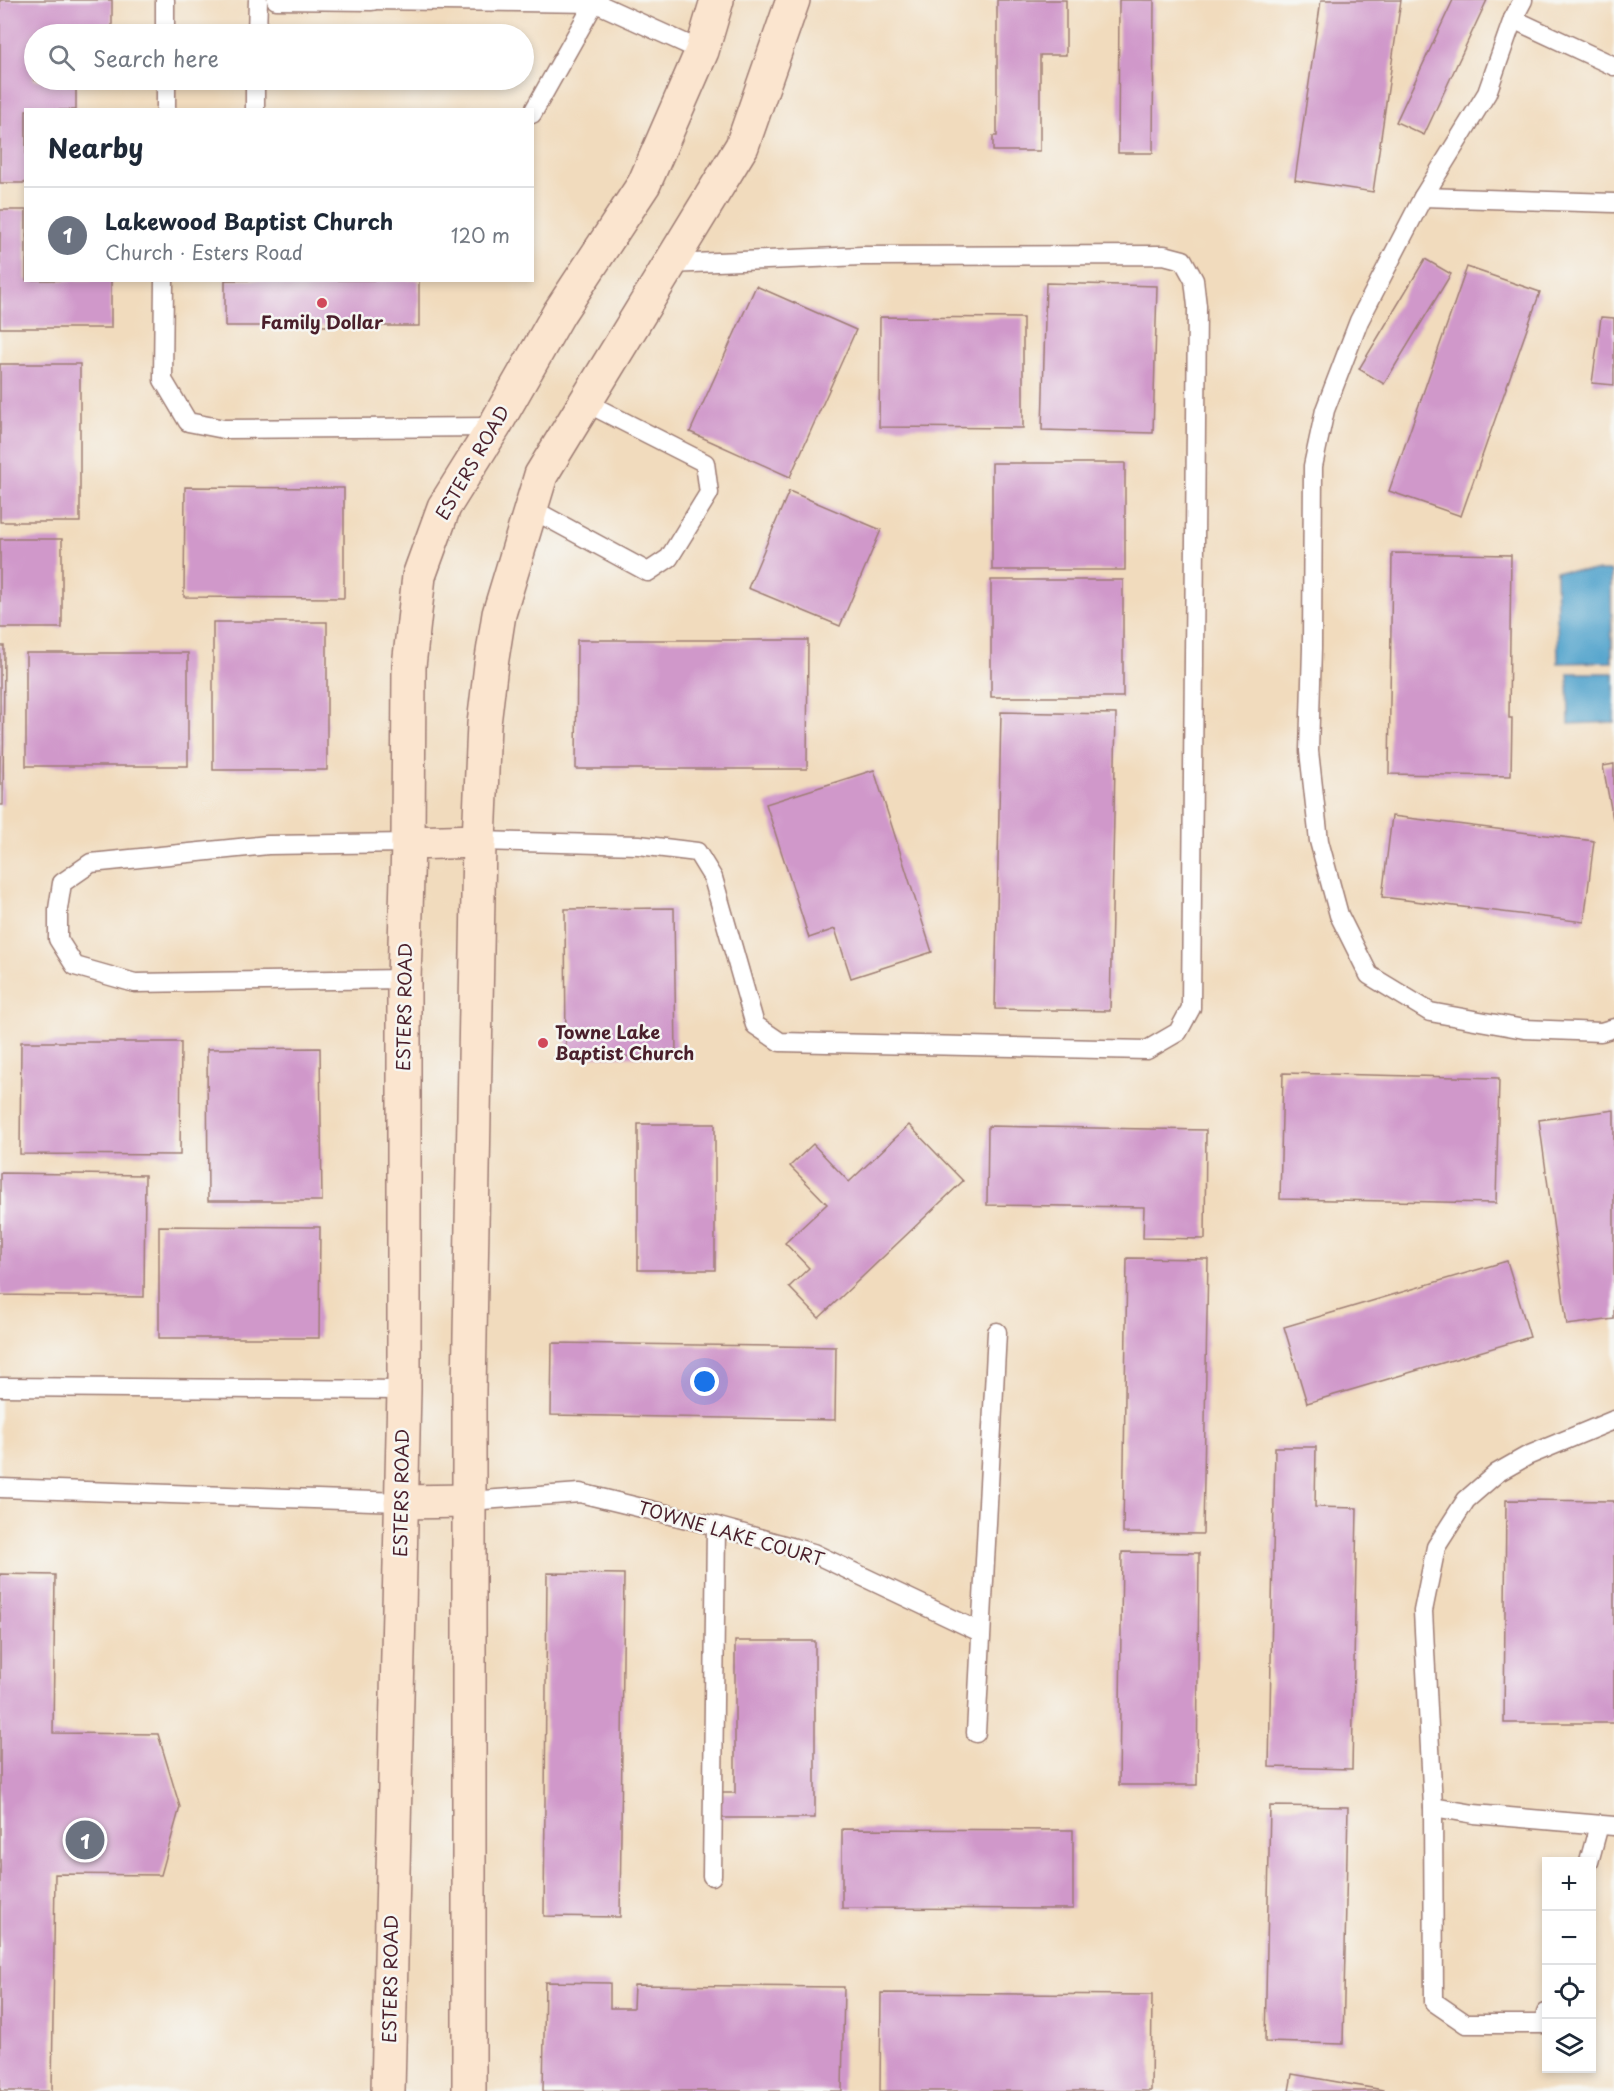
<!DOCTYPE html>
<html lang="en">
<head>
<meta charset="utf-8">
<style>
  :root { --surface:#fff; --page:#f6f6f7; --text:#1f2937; --muted:#747a83; --line:#e0e1e3; --accent:#0b8043 }
  body { margin:0; font-family:"Playpen Sans",sans-serif; background:var(--page); color:var(--text) }
  .controls { position:absolute; right:18px; bottom:18px; display:grid; overflow:hidden; border-radius:0px; box-shadow:0 3px 9px #0003 }
  .controls button { width:54px; height:54px; display:grid; place-items:center; padding:0; border:0; border-bottom:2px solid var(--line); background:var(--surface); color:var(--text); font:30px sans-serif }
  .you { position:absolute; left:705px; top:1382px; width:21px; height:21px; margin:-15px; border:4px solid #fff; border-radius:50%; background:#1a73e8; box-shadow:0 0 0 9px #1a73e833 }
  .badge { display:grid; place-items:center; width:39px; height:39px; border-radius:50%; background:var(--accent); color:#fff; font-size:20px; font-weight:700 }
  .pin { position:absolute; translate:-50% -50%; border:3px solid #fff; box-shadow:0 2px 6px #0006 }
  .list { margin:0; padding:0; list-style:none }
  h2 { display:flex; justify-content:space-between; align-items:center; height:78px; margin:0; padding:0 24px; font-size:26px }
  h2 small { font-size:20px; font-weight:400; color:var(--muted) }
  .list li { display:grid; grid-template-columns:39px 1fr auto; gap:18px; align-items:center; box-sizing:border-box; height:96px; padding:0 24px; border-top:2px solid var(--line) }
  .list b { display:block; font-size:22px; white-space:nowrap }
  .list p { margin:0; font-size:20px; white-space:nowrap; color:var(--muted) }
  .list em { font-size:20px; font-style:normal; color:var(--muted) }
  .icon { flex:none; width:33px; height:33px; fill:none; stroke:currentColor; stroke-width:2; stroke-linecap:round; stroke-linejoin:round }
  .map { position:relative; flex:none; width:1614px; height:2091px; overflow:hidden }
  .search { position:absolute; background:var(--surface); box-shadow:0 3px 9px #0003; left:24px; top:24px; width:510px; height:66px; display:flex; align-items:center; gap:15px; box-sizing:border-box; padding:0 21px; border-radius:33px; color:var(--muted); font-size:22px }
  .panel { position:absolute; background:var(--surface); box-shadow:0 3px 9px #0003; left:24px; top:108px; width:510px; height:174px; border-radius:0px }
  .map>svg:first-child { display:block }
  .water { fill:#51a3cc; stroke:#4e617c; stroke-width:1.5 }
  .building { fill:#d098ca }
  .lines { fill:none; stroke-linecap:round; stroke-linejoin:round }
  .service-casing { stroke:#9e7d74; stroke-width:21 }
  .secondary-casing { stroke:#9e7d74; stroke-width:36 }
  .service { stroke:#fff; stroke-width:18 }
  .secondary { stroke:#fbe5cf; stroke-width:33 }
  .poi-dot { fill:#d1495b; stroke:#f6f6f2; stroke-width:2 }
  .labels { text-anchor:middle; stroke-width:5; stroke-linejoin:round; paint-order:stroke }
  .poi-label { font-size:18px; font-weight:bold; fill:#4a1f2b; stroke:#f6f6f2 }
  .street-label { font-size:18px; fill:#4a1f2b; stroke:#f6f6f2 }
</style>
</head>
<body>
<div class="map">
<svg width="1614" height="2091" viewBox="0 0 1614 2091">
  <rect width="100%" height="100%" fill="#f6f6f2"/>
  <filter id="ink" filterUnits="userSpaceOnUse"><feTurbulence type="fractalNoise" baseFrequency=".0167" numOctaves="2"/><feDisplacementMap in="SourceGraphic" scale="12" xChannelSelector="R" yChannelSelector="G"/><feConvolveMatrix kernelMatrix="1 2 1 2 8 2 1 2 1" color-interpolation-filters="sRGB"/></filter>
  <filter id="wash" filterUnits="userSpaceOnUse"><feTurbulence type="fractalNoise" baseFrequency=".008" numOctaves="4" result="noise"/><feDisplacementMap in="SourceGraphic" scale="24" xChannelSelector="R" yChannelSelector="G"/><feGaussianBlur stdDeviation="1.35" result="paint"/><feColorMatrix in="noise" values="0 0 0 0 0 0 0 0 0 0 0 0 0 0 0 0 0 1.4 0 .05"/><feComposite in="paint" operator="in"/></filter>
  <g filter="url(#wash)">
    <rect width="100%" height="100%" fill="#f1dbbd"/>
    <g class="water">
      <path d="M1556 571H1611L1612 662 1558 663Z"/>
      <path d="M1568 673H1614V722L1569 724Z"/>
    </g>
    <g id="blocks">
      <g class="building">
        <path d="M0 0H112V32L77 31V34H34V80H76V110H26V183H0Z"/>
        <path d="M997 0H1066V55H1040V151H993V136H997Z"/>
        <path d="M1119 0H1154L1153 153H1118Z"/>
        <path d="M1321 0H1401L1373 192 1295 180Z"/>
        <path d="M1453 0H1487L1424 135 1396 122Z"/>
        <path d="M0 210H26V280H111V328H0Z"/>
        <path d="M1425 259 1451 274 1384 384 1359 369Z"/>
        <path d="M1467 267 1540 292 1461 516 1389 491Z"/>
        <rect x="225" y="280" width="194" height="46"/>
        <path d="M1046 283 1157 286 1153 433 1042 430Z"/>
        <path d="M756 286 856 330 790 477 690 432Z"/>
        <path d="M880 317 1023 318V428L879 427Z"/>
        <path d="M1601 317 1614 318V385L1592 383Z"/>
        <rect x="0" y="364" width="80" height="158"/>
        <rect x="992" y="463" width="133" height="107"/>
        <path d="M185 487 344 488V598L184 597Z"/>
        <path d="M789 491 881 530 840 626 748 588Z"/>
        <rect x="0" y="539" width="62" height="89"/>
        <path d="M1392 553 1511 555 1509 718H1512L1511 776 1389 774Z"/>
        <rect x="991" y="580" width="132" height="117"/>
        <rect x="213" y="622" width="114" height="148"/>
        <path d="M577 640H808L807 769H576Z"/>
        <path d="M0 646H4L3 805H0Z"/>
        <rect x="26" y="653" width="162" height="113"/>
        <path d="M1001 712 1116 714 1110 1011 995 1009Z"/>
        <path d="M1614 764V819H1613L1603 766Z"/>
        <path d="M874 770 932 952 851 978 835 929 809 938 766 804Z"/>
        <path d="M1392 816 1594 841 1584 922 1382 897Z"/>
        <path d="M674 908 676 1056 566 1057 565 909Z"/>
        <path d="M21 1042H181L180 1155 20 1154Z"/>
        <path d="M320 1048 322 1201H208L207 1049Z"/>
        <path d="M1283 1073 1499 1078 1496 1203 1280 1199Z"/>
        <path d="M1614 1110V1319L1567 1325 1539 1120Z"/>
        <rect x="638" y="1124" width="77" height="146"/>
        <path d="M909 1125 963 1181 819 1318 789 1287 809 1268 785 1243 827 1204 790 1166 813 1144 849 1182Z"/>
        <path d="M988 1126 1206 1130 1205 1239 1143 1238 1144 1207 987 1205Z"/>
        <path d="M0 1173 145 1175 144 1297 0 1295Z"/>
        <path d="M159 1226 320 1227 319 1338H159Z"/>
        <path d="M1127 1258 1208 1259 1203 1534 1123 1533Z"/>
        <path d="M1507 1261 1530 1337 1307 1403 1284 1327Z"/>
        <path d="M552 1343 836 1347 835 1420 551 1415Z"/>
        <path d="M1275 1447H1316L1315 1507 1357 1508 1352 1769 1269 1767Z"/>
        <path d="M1506 1500 1614 1501V1723H1504Z"/>
        <path d="M1122 1552 1199 1553 1197 1785H1119Z"/>
        <path d="M547 1573 624 1574 620 1917 544 1916Z"/>
        <path d="M0 1574 55 1575 53 1733 158 1734 180 1807 161 1875 55 1874 52 2091H0Z"/>
        <path d="M735 1641H815V1818H718V1793H735Z"/>
        <path d="M1270 1806 1348 1807 1343 2044 1265 2042Z"/>
        <path d="M842 1829 1073 1830V1909L842 1908Z"/>
        <path d="M545 1982 610 1983V2008H633L634 1985 844 1987 842 2091H543Z"/>
        <path d="M881 1993 1152 1995 1151 2091H880Z"/>
        <path d="M1292 2074 1383 2090V2091H1289Z"/>
      </g>
    </g>
  </g>
  <g filter="url(#ink)">
    <use href="#blocks" fill-opacity="0" stroke="#9e7d74" stroke-width="1.5"/>
    <g class="lines">
      <defs>
        <g id="service">
          <path d="M165 0V34"/>
          <path d="M276 0 372 1"/>
          <path d="M372 0 596 3 702 51"/>
          <path d="M1523 0 1513 19 1487 93 1423 197 1359 321 1325 410 1313 466 1312 648 1309 751 1319 841 1339 915 1369 975 1430 1012 1524 1029 1601 1032 1614 1028"/>
          <path d="M1513 19 1614 66"/>
          <path d="M257 34 258 0"/>
          <path d="M166 80V110"/>
          <path d="M255 110V80"/>
          <path d="M532 114 596 0"/>
          <path d="M1423 197 1614 203"/>
          <path d="M164 280 163 380 188 422 224 429 494 427"/>
          <path d="M530 508 648 572 669 558 709 493 705 463 585 402"/>
          <path d="M479 841 639 845 697 852 713 878 755 1025 780 1042 1147 1050 1178 1032 1191 1008 1197 306 1194 280 1183 260 1164 255 862 256 669 264"/>
          <path d="M404 979 135 983 75 966 58 939V909L62 883 91 863 268 845 408 843"/>
          <path d="M0 1387 404 1390"/>
          <path d="M1614 1420 1527 1456 1497 1473 1466 1500 1436 1547 1423 1611 1433 1807 1474 1814 1614 1826"/>
          <path d="M0 1488 401 1502"/>
          <path d="M469 1501 580 1493 708 1524 813 1553 980 1632"/>
          <path d="M976 1733 997 1332"/>
          <path d="M1433 1807 1434 2002 1466 2024H1544L1546 2013"/>
          <path d="M1589 1862 1599 1825"/>
          <path d="M712 1876 716 1526"/>
        </g>
        <g id="secondary">
          <path d="M408 843 479 841"/>
          <path d="M401 1502 469 1501"/>
          <path d="M388 2091 404 1390V979L408 843 409 666 419 576 444 507 494 427 559 313 644 184 702 51 717 0"/>
          <path d="M469 2091V1390L479 841 484 724 491 665 499 614 541 475 742 146 793 0"/>
        </g>
      </defs>
      <use href="#service" class="service-casing"/>
      <use href="#secondary" class="secondary-casing"/>
      <use href="#service" class="service"/>
      <use href="#secondary" class="secondary"/>
    </g>
  </g>
  <g class="poi-dot">
    <circle cx="322" cy="303" r="6"/>
    <circle cx="543" cy="1043" r="6"/>
  </g>
  <g class="labels">
    <g class="poi-label">
      <text x="322" y="329">Family Dollar</text>
      <text x="555" y="1039" text-anchor="start">Towne Lake<tspan x="555" dy="21">Baptist Church</tspan></text>
    </g>
    <g class="street-label">
      <text transform="translate(473 463) rotate(-60)" y="6">ESTERS ROAD</text>
      <text transform="translate(405 1007) rotate(-89)" y="6">ESTERS ROAD</text>
      <text transform="translate(402 1493) rotate(-89)" y="6">ESTERS ROAD</text>
      <text transform="translate(731 1534) rotate(16)" y="6">TOWNE LAKE COURT</text>
      <text transform="translate(391 1979) rotate(-89)" y="6">ESTERS ROAD</text>
    </g>
  </g>
</svg>
<div class="controls">
<button>+</button>
<button>−</button>
<button><svg class="icon" aria-label="locate" viewBox="0 0 24 24"><circle cx="12" cy="12" r="6"/><path d="M12 2v4M12 18v4M2 12h4M18 12h4"/></svg></button>
<button><svg class="icon" aria-label="layers" viewBox="0 0 24 24"><path d="M12 4l9 5-9 5-9-5zM3 14l9 5 9-5"/></svg></button>
</div>
<div class="you"></div>
<div class="pin badge" style="left:85px;top:1840px;background:#6b7280">1</div>
<div class="search"><svg class="icon" aria-label="search" viewBox="0 0 24 24"><circle cx="10" cy="10" r="6"/><path d="M15 15l6 6"/></svg>Search here</div>
<section class="panel">
<h2>Nearby<small></small></h2>
<ul class="list">
<li><span class="badge" style="background:#6b7280">1</span><div><b>Lakewood Baptist Church</b><p>Church · Esters Road</p></div><em>120 m</em></li>
</ul>
</section>
</div>
</body>
</html>
